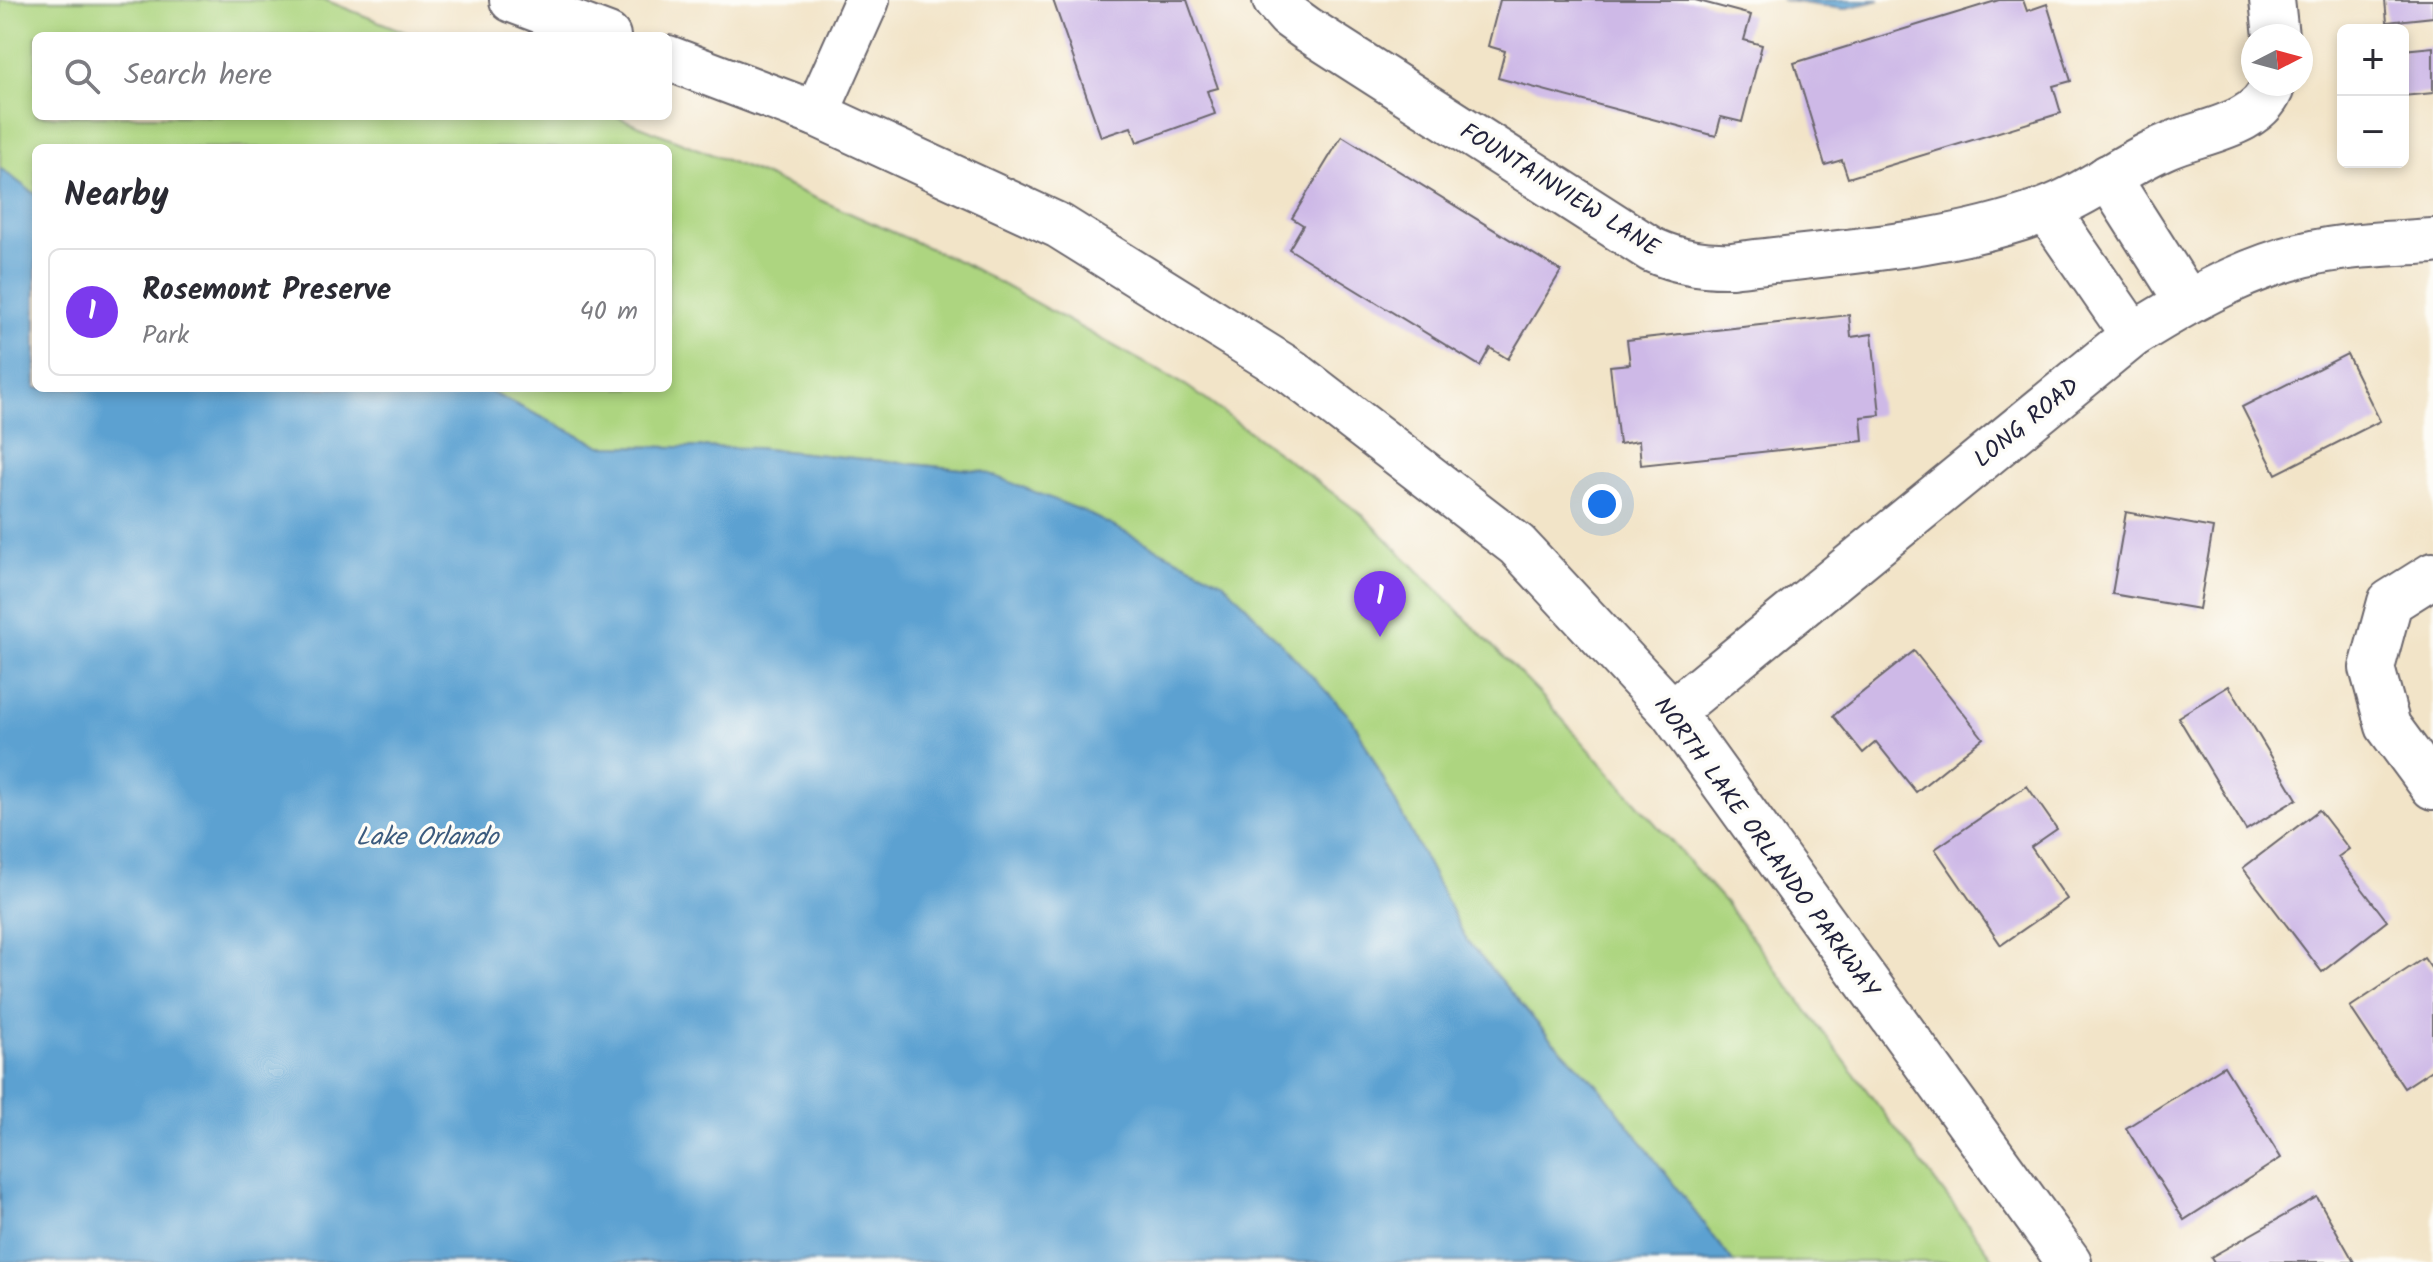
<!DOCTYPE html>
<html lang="en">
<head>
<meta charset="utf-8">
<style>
  :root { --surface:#fff; --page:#f7f7f7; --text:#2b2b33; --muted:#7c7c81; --line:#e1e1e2; --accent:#7c3aed }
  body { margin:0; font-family:Kalam,sans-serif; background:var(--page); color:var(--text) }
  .controls { position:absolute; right:24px; top:24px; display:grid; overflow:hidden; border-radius:12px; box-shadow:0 4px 12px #0003 }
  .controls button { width:72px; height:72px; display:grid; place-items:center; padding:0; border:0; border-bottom:2px solid var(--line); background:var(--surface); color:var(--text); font:40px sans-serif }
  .compass { position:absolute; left:2241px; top:24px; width:72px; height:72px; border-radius:50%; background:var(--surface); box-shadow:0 4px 12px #0003; rotate:84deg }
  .you { position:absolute; left:1602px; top:504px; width:28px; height:28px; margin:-20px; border:6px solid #fff; border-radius:50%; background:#1a73e8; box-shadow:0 0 0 12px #1a73e833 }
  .badge { display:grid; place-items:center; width:52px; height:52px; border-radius:50%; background:var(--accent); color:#fff; font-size:26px; font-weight:700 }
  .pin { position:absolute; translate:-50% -66px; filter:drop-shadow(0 2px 4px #0008) }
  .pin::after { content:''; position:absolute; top:42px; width:28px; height:24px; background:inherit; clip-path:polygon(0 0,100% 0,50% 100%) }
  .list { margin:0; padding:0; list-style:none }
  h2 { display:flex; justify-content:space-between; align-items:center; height:104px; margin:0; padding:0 32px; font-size:34px }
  h2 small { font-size:26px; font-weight:400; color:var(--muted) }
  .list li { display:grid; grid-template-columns:52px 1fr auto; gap:24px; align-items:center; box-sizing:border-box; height:128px; margin:0 16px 16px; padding:0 16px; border:2px solid var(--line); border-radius:12px }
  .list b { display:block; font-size:30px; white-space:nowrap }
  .list p { margin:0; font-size:26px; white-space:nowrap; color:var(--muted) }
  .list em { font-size:26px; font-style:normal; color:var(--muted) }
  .icon { flex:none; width:44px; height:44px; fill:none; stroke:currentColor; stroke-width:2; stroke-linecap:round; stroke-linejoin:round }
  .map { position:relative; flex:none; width:2433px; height:1262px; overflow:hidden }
  .search { position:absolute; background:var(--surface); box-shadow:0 4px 12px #0003; left:32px; top:32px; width:640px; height:88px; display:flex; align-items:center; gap:20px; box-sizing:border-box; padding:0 28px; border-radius:12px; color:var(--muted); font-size:30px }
  .panel { position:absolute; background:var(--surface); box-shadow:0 4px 12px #0003; left:32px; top:144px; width:640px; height:248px; border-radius:12px }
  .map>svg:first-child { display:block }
  .green { fill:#add580; stroke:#687c5e; stroke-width:2 }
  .water { fill:#5ba1d1; stroke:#3e6286; stroke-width:2 }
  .building { fill:#ceb9e7 }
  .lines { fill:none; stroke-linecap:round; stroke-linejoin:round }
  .minor-casing { stroke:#6b666c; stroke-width:48 }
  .minor { stroke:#fff; stroke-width:44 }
  .labels { text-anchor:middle; stroke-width:7; stroke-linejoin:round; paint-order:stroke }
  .street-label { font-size:24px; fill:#22223b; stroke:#fdfcf7 }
  .water-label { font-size:26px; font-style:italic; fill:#3c5b7e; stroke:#fdfcf7 }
</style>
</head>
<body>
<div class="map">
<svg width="2433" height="1262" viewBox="0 0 2433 1262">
  <rect width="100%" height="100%" fill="#fdfcf7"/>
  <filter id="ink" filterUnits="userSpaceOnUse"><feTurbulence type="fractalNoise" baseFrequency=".0125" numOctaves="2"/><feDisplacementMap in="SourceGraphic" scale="16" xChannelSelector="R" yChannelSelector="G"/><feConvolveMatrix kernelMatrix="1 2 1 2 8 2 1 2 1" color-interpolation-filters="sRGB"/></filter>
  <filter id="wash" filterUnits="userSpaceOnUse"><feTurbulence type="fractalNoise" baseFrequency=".006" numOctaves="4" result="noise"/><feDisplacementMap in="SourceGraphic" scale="32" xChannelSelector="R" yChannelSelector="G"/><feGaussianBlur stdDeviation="1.8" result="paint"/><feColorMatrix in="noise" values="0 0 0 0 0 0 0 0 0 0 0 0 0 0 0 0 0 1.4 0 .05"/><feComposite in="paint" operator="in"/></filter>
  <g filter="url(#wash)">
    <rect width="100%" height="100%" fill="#f2e4c8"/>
    <path class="green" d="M0 0H325L415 36H36V116H615L761 174 965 264 1187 386 1364 516 1539 693 1725 902 1996 1262H1733L1601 1089 1549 1037 1467 941 1353 720 982 471 756 448 601 446 482 388H668V148H36V195L0 168Z"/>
    <g class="water">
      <path d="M1781 0H1880L1843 9Z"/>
      <path d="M0 168 36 195V388H482L601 446 756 448 982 471 1083 511 1224 582 1353 720 1467 941 1549 1037 1601 1089 1733 1262H0Z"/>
    </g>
    <g id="blocks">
      <g class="building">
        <path d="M1053 0H1187L1218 88 1207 91 1215 114 1137 142 1131 127 1101 137Z"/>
        <path d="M1500 0H1695L1751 15 1744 40 1762 45 1742 122 1721 117 1716 136 1498 78 1505 51 1488 46Z"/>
        <path d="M1999 0H2023L2027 11 2047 4 2071 81 2053 86 2061 113 1848 178 1842 160 1825 165 1794 63Z"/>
        <path d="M2385 0H2433V17L2387 22Z"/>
        <path d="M2433 47V93L2403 96V50Z"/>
        <path d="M1342 136 1561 271 1508 359 1490 348 1480 366 1289 249 1303 225 1292 218Z"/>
        <path d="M1849 315 1851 337 1872 334 1880 415 1861 417 1863 441 1641 465 1639 441 1619 444 1610 366 1630 364 1627 340Z"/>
        <path d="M2347 354 2380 421 2276 474 2242 407Z"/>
        <path d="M2126 512 2213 528 2199 609 2112 594Z"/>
        <path d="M1914 651 1983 738 1916 792 1876 742 1863 753 1833 716Z"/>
        <path d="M2229 686 2297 799 2246 830 2178 717Z"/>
        <path d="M2027 786 2057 829 2031 847 2067 899 2001 945 1935 849Z"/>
        <path d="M2319 810 2349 849 2338 857 2387 921 2322 972 2243 868Z"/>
        <path d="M2424 958 2433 971V1069L2404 1088 2350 1007Z"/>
        <path d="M2224 1066 2281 1158 2184 1220 2126 1128Z"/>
        <path d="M2317 1197 2354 1262H2214L2211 1257Z"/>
      </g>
    </g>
  </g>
  <g filter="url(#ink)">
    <use href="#blocks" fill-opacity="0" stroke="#6b666c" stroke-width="2"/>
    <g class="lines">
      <defs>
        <g id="minor">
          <path d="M512 0 608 36"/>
          <path d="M1275 0 1289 16 1307 29 1652 250C1679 262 1703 266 1732 265 1836 252 1944 247 2043 211 2087 195 2124 164 2167 146 2200 131 2261 126 2273 84"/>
          <path d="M2272 0 2276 36"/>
          <path d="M668 58 816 114 1059 226 1291 371 1517 545 1672 712 2069 1262"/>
          <path d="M816 114 867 0"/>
          <path d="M2108 177 2187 301"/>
          <path d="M2047 210 2133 335"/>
          <path d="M2433 575 2390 602 2372 668 2388 726 2433 787"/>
          <path d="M1672 712 2133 335C2197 295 2265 257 2341 248 2371 244 2402 243 2433 241"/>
        </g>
      </defs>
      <use href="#minor" class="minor-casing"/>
      <use href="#minor" class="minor"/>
    </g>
  </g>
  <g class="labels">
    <g class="street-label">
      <text transform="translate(1560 189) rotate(32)" y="8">FOUNTAINVIEW LANE</text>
      <text transform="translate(2026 422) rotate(-39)" y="8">LONG ROAD</text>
      <text transform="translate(1767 847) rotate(54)" y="8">NORTH LAKE ORLANDO PARKWAY</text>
    </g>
    <g class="water-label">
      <text x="427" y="845">Lake Orlando</text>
    </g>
  </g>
</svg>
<div class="controls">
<button>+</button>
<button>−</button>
</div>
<svg class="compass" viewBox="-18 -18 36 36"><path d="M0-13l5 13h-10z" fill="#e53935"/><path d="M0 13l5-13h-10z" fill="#7c7c81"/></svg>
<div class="you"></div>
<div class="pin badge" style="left:1380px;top:637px">1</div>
<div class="search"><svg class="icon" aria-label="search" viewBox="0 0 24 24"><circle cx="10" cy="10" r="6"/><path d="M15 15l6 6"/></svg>Search here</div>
<section class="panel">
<h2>Nearby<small></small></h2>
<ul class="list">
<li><span class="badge">1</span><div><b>Rosemont Preserve</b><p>Park</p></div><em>40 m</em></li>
</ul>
</section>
</div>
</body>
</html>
